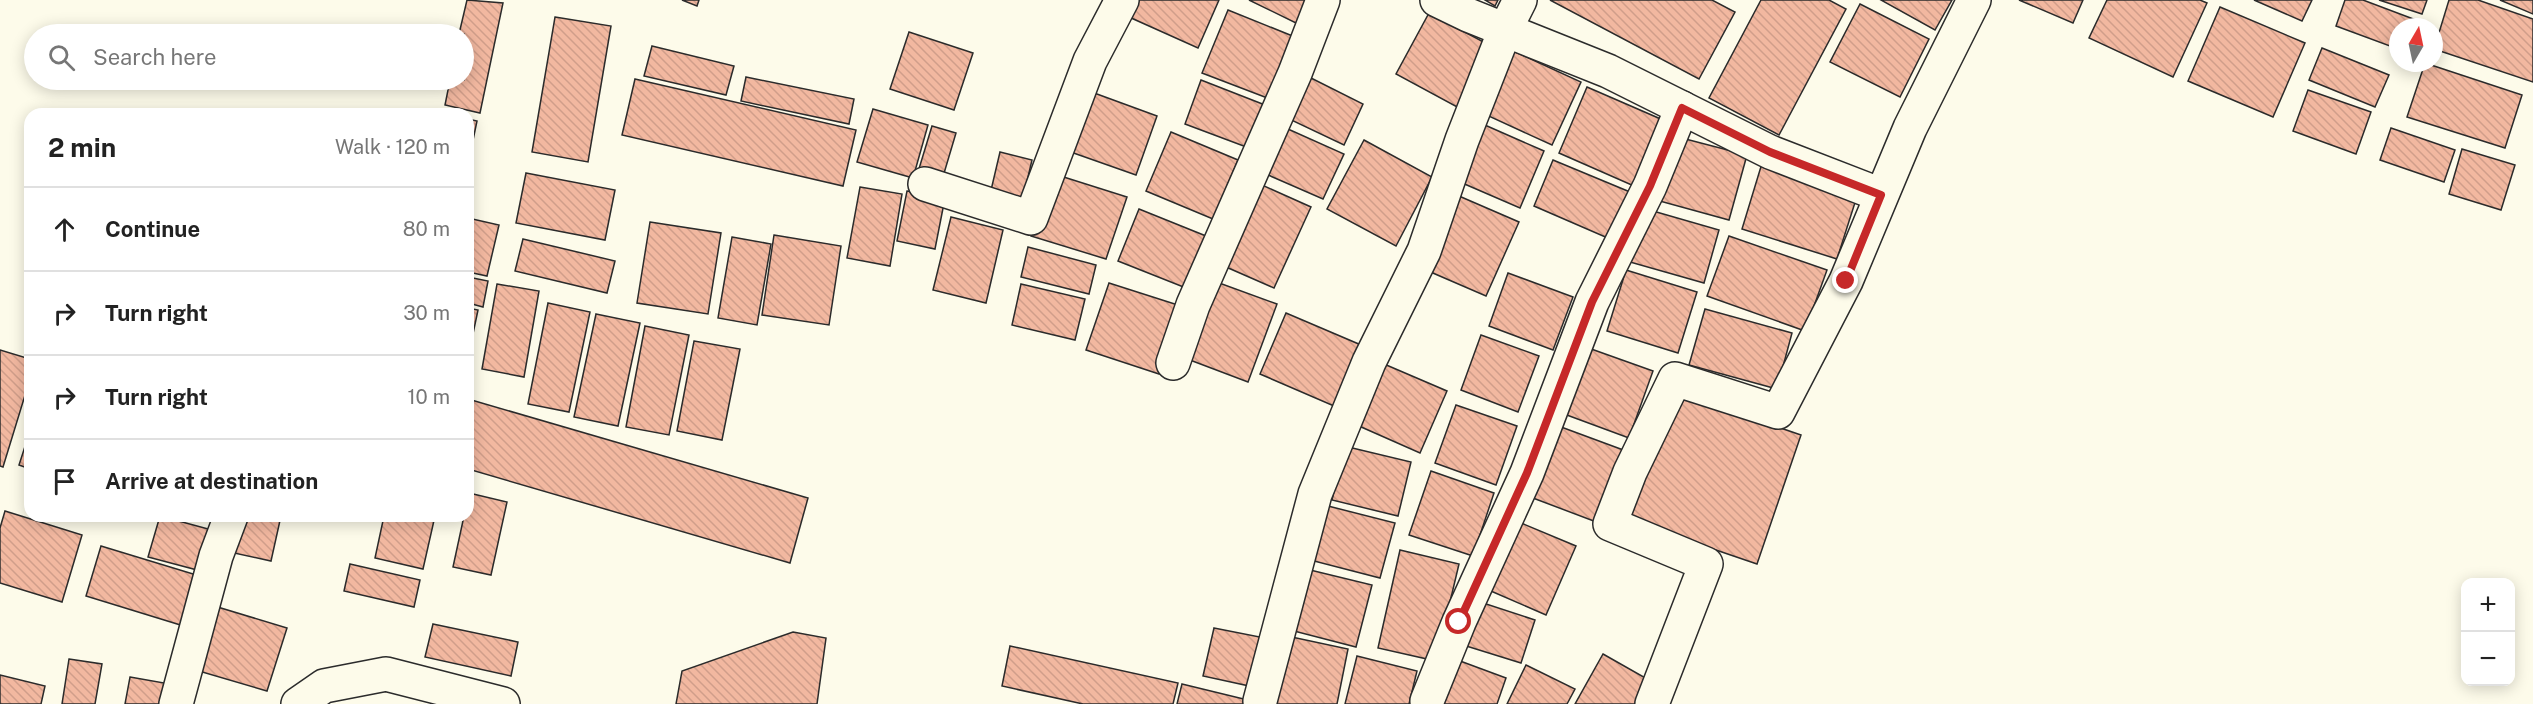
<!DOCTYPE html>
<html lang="en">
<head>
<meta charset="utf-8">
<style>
  :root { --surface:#fff; --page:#f2f2f2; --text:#222; --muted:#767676; --line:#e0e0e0 }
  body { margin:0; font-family:"Public Sans",sans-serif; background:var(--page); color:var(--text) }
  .controls { position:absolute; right:18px; bottom:18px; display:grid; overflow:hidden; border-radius:12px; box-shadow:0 3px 15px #0003 }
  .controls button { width:54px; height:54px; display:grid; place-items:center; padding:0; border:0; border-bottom:2px solid var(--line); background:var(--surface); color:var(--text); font:30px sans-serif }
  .compass { position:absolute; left:2389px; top:18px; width:54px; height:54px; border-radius:50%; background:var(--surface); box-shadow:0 3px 15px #0003; rotate:9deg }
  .stop { position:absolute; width:18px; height:18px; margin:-14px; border:4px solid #c62828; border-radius:50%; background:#fff }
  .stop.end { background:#c62828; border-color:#fff; box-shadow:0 2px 6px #0008 }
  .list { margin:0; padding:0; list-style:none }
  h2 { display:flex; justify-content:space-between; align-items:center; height:78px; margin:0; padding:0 24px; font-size:26px }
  h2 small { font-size:20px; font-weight:400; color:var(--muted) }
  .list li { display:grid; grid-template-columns:39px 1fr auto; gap:18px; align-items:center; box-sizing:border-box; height:84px; padding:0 24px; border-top:2px solid var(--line) }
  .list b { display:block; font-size:22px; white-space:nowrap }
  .list em { font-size:20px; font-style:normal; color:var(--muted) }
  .icon { flex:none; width:33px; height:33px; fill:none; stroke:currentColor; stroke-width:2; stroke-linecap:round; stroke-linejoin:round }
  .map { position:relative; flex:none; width:2533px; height:704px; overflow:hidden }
  .search { position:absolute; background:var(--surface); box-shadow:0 3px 15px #0003; left:24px; top:24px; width:450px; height:66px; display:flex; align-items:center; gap:15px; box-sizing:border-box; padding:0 21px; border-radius:33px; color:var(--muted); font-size:22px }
  .panel { position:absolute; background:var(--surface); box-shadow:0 3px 15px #0003; left:24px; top:108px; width:450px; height:414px; border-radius:18px }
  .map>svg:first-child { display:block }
  .building { fill:url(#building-back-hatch); stroke:#2b2b2b; stroke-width:1.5 }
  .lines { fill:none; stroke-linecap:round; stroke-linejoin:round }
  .minor-casing { stroke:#2b2b2b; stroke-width:36 }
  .minor { stroke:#fdfbea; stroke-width:33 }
  .route { stroke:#c62828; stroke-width:8 }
</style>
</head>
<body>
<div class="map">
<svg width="2533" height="704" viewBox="0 0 2533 704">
  <defs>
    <pattern id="building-back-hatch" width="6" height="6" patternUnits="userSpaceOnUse" patternTransform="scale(1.5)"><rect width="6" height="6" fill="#f2b8a0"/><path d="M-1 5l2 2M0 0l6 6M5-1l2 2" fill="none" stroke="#d09e8a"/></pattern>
  </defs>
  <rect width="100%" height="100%" fill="#fdfbea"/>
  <g class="building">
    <path d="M467 0 503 3 480 113 445 105 450 80H464V34H459Z"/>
    <path d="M682 0H699L697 6Z"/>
    <path d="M1136 0H1219L1198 48 1129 17Z"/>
    <path d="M1249 0H1308L1296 23Z"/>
    <path d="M1485 0H1498L1495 6Z"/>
    <path d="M1550 0H1712L1735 12 1699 79Z"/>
    <path d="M1761 0H1829L1846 9 1779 135 1709 98Z"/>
    <path d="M1881 0H1952L1935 30Z"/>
    <path d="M2019 0H2083L2073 23Z"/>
    <path d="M2107 0H2200L2207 3 2173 77 2089 38Z"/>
    <path d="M2254 0H2312L2302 21Z"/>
    <path d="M2345 0H2363L2416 20 2414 27H2398V49L2336 26Z"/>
    <path d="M2379 0H2427L2422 14Z"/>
    <path d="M2449 0H2478L2533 19V82L2434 49Z"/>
    <path d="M2500 0H2533V14Z"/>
    <path d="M1860 4 1929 39 1900 97 1830 62Z"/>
    <path d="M2220 7 2305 43 2273 117 2188 81Z"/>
    <path d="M1228 10 1295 37 1270 99 1202 73Z"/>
    <path d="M1429 13 1493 47 1459 108 1396 74Z"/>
    <path d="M555 17 611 26 588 162 532 152Z"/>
    <path d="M909 32 973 53 954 110 890 89Z"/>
    <path d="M652 46 734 66 726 95 644 76Z"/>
    <path d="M2322 48 2389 75 2375 107 2309 80Z"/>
    <path d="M1511 50 1581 82 1552 145 1482 113Z"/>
    <path d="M2425 63 2522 95 2505 148 2407 117Z"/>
    <path d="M1307 76 1363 104 1344 145 1287 118Z"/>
    <path d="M746 77 854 99 849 124 741 101Z"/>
    <path d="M635 79 856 130 843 186 622 135Z"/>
    <path d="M1201 80 1265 105 1249 148 1185 124Z"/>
    <path d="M1587 87 1663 120 1634 186 1559 153Z"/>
    <path d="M1086 90 1157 116 1136 175 1065 150Z"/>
    <path d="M2308 90 2371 112 2356 154 2293 131Z"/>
    <path d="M873 109 928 125 913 178 857 162Z"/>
    <path d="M468 119 477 121 468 164Z"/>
    <path d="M1478 122 1544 151 1520 208 1453 179Z"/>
    <path d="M1279 125 1344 154 1323 199 1259 171Z"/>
    <path d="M932 126 956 133 942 180 918 172Z"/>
    <path d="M2391 128 2455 150 2444 182 2380 160Z"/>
    <path d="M1171 132 1238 160 1213 219 1146 191Z"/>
    <path d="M1674 136 1747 155 1729 220 1656 200Z"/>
    <path d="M1364 140 1432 177 1396 246 1327 209Z"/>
    <path d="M2462 149 2515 165 2501 210 2449 194Z"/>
    <path d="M1000 152 1032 160 1020 211 988 203Z"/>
    <path d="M1553 160 1630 192 1610 239 1534 206Z"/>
    <path d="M1763 160 1859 190 1837 259 1742 229Z"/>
    <path d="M526 173 615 190 605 240 516 223Z"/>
    <path d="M1051 173 1127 197 1106 259 1031 236Z"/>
    <path d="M1253 181 1311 207 1274 288 1217 263Z"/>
    <path d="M860 187 902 194 890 266 847 258Z"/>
    <path d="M907 191 945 198 935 249 897 241Z"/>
    <path d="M1452 193 1519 222 1486 296 1419 267Z"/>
    <path d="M1139 209 1206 236 1186 288 1118 261Z"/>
    <path d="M1646 209 1719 230 1704 283 1630 262Z"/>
    <path d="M951 217 1003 230 986 303 933 290Z"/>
    <path d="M468 218 499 225 487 276 468 272Z"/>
    <path d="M650 222 721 233 708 314 637 303Z"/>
    <path d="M774 235 841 246 829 325 762 315Z"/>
    <path d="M1729 236 1827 270 1805 331 1707 296Z"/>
    <path d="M732 237 771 244 757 325 718 318Z"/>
    <path d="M523 239 615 261 607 293 515 271Z"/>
    <path d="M1028 247 1096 265 1089 294 1021 277Z"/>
    <path d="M1626 270 1697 292 1678 353 1607 331Z"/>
    <path d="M1508 273 1573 297 1553 350 1489 326Z"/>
    <path d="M468 277 488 281 483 307 468 303Z"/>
    <path d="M1211 280 1277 304 1248 382 1182 357Z"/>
    <path d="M1109 283 1181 306 1159 374 1086 350Z"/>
    <path d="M497 284 539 291 524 377 482 369Z"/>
    <path d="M1021 284 1085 299 1075 340 1012 325Z"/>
    <path d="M548 303 590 312 569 412 528 404Z"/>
    <path d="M468 308 478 310 470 348H468Z"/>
    <path d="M1705 309 1792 333 1777 389 1689 365Z"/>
    <path d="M1286 313 1361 345 1334 406 1260 374Z"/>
    <path d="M596 314 640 323 618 426 574 417Z"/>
    <path d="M645 326 689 335 669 435 626 427Z"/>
    <path d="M1481 335 1539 356 1518 412 1461 390Z"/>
    <path d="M694 341 740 349 722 440 677 431Z"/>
    <path d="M1580 345 1653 371 1629 438 1556 411Z"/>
    <path d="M0 350 30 359V379L3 467 0 466Z"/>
    <path d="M1377 361 1447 391 1420 453 1350 422Z"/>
    <path d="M1672 391 1801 435 1757 564 1628 520Z"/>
    <path d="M468 399 808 498 790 563 468 469Z"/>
    <path d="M1456 405 1517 426 1496 485 1435 463Z"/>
    <path d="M1553 424 1626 451 1599 523 1525 495Z"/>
    <path d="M30 431V469L19 465Z"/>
    <path d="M1344 446 1411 462 1398 516 1332 500Z"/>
    <path d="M1431 471 1494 493 1473 556 1409 535Z"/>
    <path d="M469 493 507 502 491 575 453 567 464 516H468Z"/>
    <path d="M1328 506 1395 523 1380 578 1314 561Z"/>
    <path d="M5 511 82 535 62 602 0 583V528Z"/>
    <path d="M160 516 212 530 201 571 148 557Z"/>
    <path d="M242 516H281L271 561 234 553Z"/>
    <path d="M384 516H435L423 569 375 558Z"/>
    <path d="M1514 520 1576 546 1546 615 1484 588Z"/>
    <path d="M101 546 203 577 187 627 86 596Z"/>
    <path d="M1400 550 1459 564 1436 661 1378 648Z"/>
    <path d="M350 564 420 580 414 607 344 591Z"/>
    <path d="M1306 569 1372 585 1356 647 1290 630Z"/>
    <path d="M1477 601 1535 620 1521 663 1463 645Z"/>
    <path d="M211 605 287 628 267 691 192 669Z"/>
    <path d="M433 624 518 642 511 676 425 657Z"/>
    <path d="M1214 628 1265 638 1254 687 1203 676Z"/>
    <path d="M793 632 826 638 817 704H676L682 671Z"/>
    <path d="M1287 636 1348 649 1337 704H1273Z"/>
    <path d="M1010 646 1178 683 1173 704H1083L1002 686Z"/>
    <path d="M1603 654 1649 680 1635 704H1575Z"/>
    <path d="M1357 656 1417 671 1409 704H1345Z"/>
    <path d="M1452 658 1506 678 1497 704H1442Z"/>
    <path d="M69 659 102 664 95 704H62Z"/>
    <path d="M1526 665 1575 689 1567 704H1507Z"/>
    <path d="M0 675 45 686 41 704H0Z"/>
    <path d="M130 677 170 684 167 704H125Z"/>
    <path d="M1182 684 1256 702 1255 704H1177Z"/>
  </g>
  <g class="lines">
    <defs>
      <g id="minor">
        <path d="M1437 0 1468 15 1608 71 1770 152 1881 195"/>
        <path d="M925 184 1031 218 1090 61 1122 0"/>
        <path d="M1173 363 1193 305 1295 73 1323 0"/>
        <path d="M1260 701 1315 494 1369 362 1424 251 1462 140 1505 30 1520 0"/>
        <path d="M1427 701 1459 622 1527 473 1592 302 1650 186 1682 108"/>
        <path d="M176 704 216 556 231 516"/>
        <path d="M298 704 324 686 386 674 503 704"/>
        <path d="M1652 704 1706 564 1610 524 1630 472 1675 379 1778 412 1846 281 1910 128 1974 0"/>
      </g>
    </defs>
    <use href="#minor" class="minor-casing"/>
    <use href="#minor" class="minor"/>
  </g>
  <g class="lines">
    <path class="route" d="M1459 622 1527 473 1592 302 1650 186 1682 108 1770 152 1881 195 1846 281"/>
  </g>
</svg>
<div class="controls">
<button>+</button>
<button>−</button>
</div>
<svg class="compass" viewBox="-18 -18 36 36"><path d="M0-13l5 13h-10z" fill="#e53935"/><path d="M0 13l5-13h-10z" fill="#767676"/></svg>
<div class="stop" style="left:1459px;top:622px"></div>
<div class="stop end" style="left:1846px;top:281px"></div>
<div class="search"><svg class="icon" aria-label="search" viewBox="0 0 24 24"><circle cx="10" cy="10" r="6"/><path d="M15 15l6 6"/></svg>Search here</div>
<section class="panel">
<h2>2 min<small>Walk · 120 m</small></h2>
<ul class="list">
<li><svg class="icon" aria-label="ahead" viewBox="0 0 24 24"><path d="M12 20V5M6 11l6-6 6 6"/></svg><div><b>Continue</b></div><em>80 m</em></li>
<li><svg class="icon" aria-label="right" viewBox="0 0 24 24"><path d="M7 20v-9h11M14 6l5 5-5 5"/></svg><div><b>Turn right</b></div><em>30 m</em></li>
<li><svg class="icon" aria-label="right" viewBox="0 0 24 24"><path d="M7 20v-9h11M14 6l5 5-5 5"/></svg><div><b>Turn right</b></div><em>10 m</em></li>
<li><svg class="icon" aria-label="arrive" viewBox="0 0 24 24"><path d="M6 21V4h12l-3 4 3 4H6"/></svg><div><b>Arrive at destination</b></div></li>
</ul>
</section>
</div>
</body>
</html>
